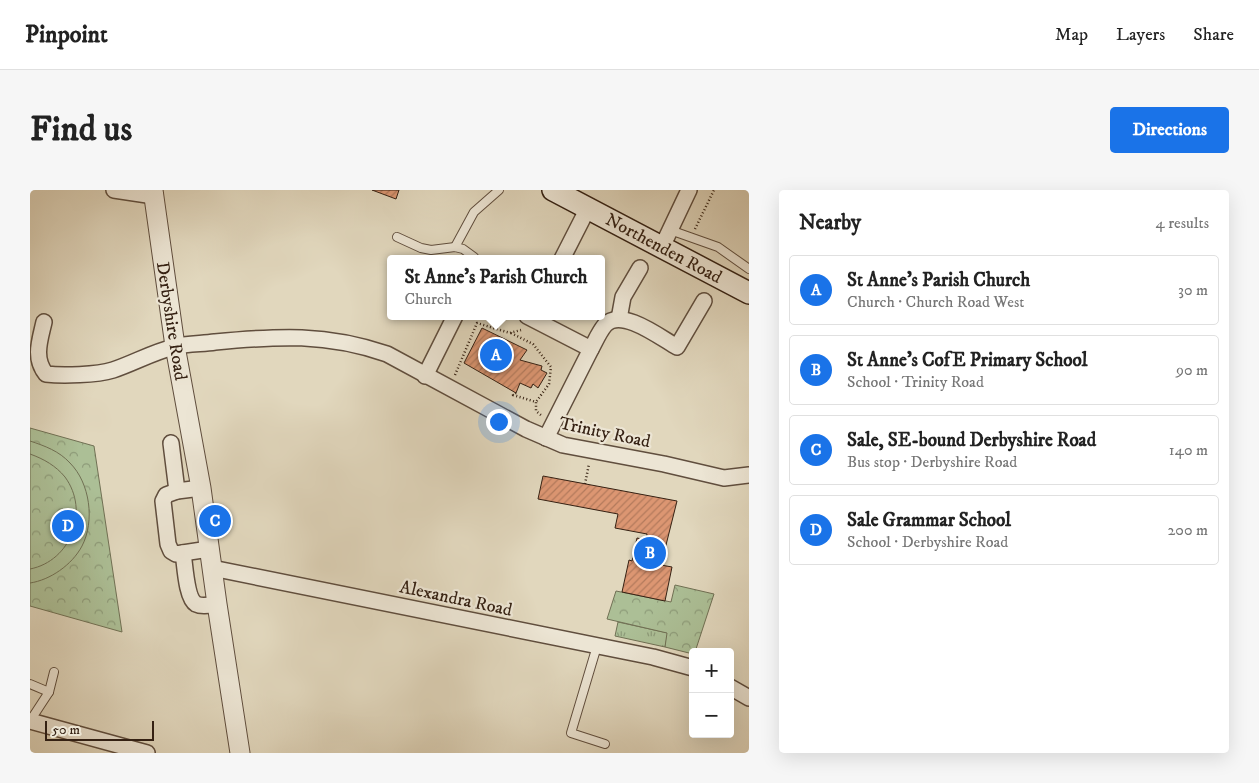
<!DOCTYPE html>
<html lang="en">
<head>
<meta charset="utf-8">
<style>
  :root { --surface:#fff; --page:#f6f6f6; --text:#222; --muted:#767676; --line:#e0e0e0; --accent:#1a73e8 }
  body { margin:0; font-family:"IM FELL DW Pica",serif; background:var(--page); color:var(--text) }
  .controls { position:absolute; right:15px; bottom:15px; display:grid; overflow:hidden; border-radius:5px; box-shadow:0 5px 20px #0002 }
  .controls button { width:45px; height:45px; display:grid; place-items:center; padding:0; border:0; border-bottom:1px solid var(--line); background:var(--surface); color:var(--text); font:25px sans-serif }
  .scale { position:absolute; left:15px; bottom:12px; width:109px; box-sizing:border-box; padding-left:5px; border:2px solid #352113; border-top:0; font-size:14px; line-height:18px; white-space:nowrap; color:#352113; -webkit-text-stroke:4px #ece5d4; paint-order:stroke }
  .you { position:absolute; left:468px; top:231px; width:18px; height:18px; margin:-12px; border:4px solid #fff; border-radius:50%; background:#1a73e8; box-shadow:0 0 0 8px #1a73e833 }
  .badge { display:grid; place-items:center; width:32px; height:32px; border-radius:50%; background:var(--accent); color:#fff; font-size:16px; font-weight:700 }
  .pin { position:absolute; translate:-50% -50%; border:2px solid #fff; box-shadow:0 1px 5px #0006 }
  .popup { position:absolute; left:357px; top:65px; width:218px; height:65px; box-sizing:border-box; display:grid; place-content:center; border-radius:5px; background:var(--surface); filter:drop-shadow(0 1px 4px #0005); font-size:16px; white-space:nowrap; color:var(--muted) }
  .popup b { font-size:19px; color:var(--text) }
  .popup::after { content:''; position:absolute; left:50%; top:100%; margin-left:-10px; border:10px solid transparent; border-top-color:var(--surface) }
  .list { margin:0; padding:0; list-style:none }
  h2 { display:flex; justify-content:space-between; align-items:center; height:65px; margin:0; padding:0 20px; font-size:21px }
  h2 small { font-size:16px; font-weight:400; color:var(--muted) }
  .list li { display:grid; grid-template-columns:32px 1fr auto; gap:15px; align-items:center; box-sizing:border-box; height:70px; margin:0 10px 10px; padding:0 10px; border:1px solid var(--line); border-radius:5px }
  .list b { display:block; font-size:19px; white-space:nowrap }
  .list p { margin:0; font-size:16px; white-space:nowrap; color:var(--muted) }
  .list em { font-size:16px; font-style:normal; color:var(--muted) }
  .map { position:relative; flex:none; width:719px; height:563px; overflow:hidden; border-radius:5px }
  header { display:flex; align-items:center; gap:30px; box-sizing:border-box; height:70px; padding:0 25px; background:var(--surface); border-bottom:1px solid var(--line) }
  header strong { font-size:24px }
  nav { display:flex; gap:28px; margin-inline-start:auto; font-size:18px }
  .intro { display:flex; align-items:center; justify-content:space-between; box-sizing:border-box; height:120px; padding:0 30px }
  h1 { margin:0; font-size:35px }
  .button { padding:12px 22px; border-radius:5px; background:var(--accent); color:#fff; font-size:18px; font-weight:700 }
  main { display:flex; gap:30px; padding:0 30px }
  aside { flex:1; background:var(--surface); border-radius:5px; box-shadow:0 5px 20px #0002 }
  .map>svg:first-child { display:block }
  .grass { fill:url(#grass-tufts); stroke:#707054 }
  .forest { fill:url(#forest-crowns); stroke:#707054 }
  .pitch { fill:#acbf96; stroke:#707054 }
  .building { fill:url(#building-hatch); stroke:#352113 }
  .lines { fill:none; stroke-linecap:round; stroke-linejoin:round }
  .service-casing { stroke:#604e3e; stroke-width:10 }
  .minor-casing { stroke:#604e3e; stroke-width:18 }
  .tertiary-casing { stroke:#604e3e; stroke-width:21 }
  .secondary-casing { stroke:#352113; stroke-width:24 }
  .path { stroke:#352113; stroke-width:2.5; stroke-dasharray:1 2.5; stroke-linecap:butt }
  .service { stroke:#ece5d4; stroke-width:8 }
  .minor { stroke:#ece5d4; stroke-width:15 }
  .tertiary { stroke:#ece5d4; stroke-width:19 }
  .secondary { stroke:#ece5d4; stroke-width:21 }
  .labels { text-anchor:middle; stroke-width:4.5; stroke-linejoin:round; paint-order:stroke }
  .street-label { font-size:18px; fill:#352113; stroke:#ece5d4 }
</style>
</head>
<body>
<header>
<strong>Pinpoint</strong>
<nav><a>Map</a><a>Layers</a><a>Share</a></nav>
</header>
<div class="intro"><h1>Find us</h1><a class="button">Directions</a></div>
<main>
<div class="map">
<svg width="719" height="563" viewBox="0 0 719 563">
  <defs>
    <pattern id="grass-tufts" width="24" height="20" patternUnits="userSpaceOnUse" patternTransform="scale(1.25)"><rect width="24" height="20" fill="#acbf96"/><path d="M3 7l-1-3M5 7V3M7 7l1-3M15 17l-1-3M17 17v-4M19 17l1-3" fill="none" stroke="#8d9b79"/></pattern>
    <pattern id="forest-crowns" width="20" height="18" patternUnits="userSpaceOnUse" patternTransform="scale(1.25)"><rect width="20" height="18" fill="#acbf96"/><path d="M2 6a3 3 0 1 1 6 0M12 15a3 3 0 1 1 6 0" fill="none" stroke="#8d9b79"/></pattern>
    <pattern id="building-hatch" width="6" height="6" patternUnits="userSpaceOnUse" patternTransform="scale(1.25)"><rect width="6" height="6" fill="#dc9672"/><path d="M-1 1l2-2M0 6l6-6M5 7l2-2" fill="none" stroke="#b37a5c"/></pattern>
  </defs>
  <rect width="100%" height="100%" fill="#e1d7bd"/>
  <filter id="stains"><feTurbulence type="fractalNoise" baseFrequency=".004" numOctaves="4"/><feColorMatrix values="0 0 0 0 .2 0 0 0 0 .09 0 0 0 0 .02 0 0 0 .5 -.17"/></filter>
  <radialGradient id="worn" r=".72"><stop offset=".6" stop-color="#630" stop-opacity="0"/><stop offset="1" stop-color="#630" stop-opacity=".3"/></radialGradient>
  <path class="grass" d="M588 432 638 443 635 457 585 446Z"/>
  <g class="forest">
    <path d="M0 238 64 256 92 442 0 416Z"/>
    <path d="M645 395 684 404 665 462H663V464L635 457 637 443 577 429 586 401 641 412Z"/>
  </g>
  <path class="pitch" d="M0 251C15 256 29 261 40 273 60 293 65 331 52 356 42 375 20 390 0 393V379C41 371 60 321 35 287 26 276 14 269 0 264Z"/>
  <g class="building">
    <path d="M342 0H369L366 9Z"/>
    <path d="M452 138 497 160 490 170 512 176 511 180 517 183 508 198 503 194 501 198 490 193 486 203 434 173Z"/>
    <path d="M513 286 647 311 631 375 642 377 635 411 592 402 599 370 602 371 607 348 616 350 617 344 585 338 588 324 508 309Z"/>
  </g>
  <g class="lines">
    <defs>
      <g id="service">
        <path d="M640 40 688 57 719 79"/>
        <path d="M367 47 391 58 401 60 425 57 433 59 444 67"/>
        <path d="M425 57 444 22 469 0"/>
        <path d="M567 456 541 543 575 554"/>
        <path d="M0 494 19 502"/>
        <path d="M0 531 19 502 24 482"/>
      </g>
      <g id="minor">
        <path d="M84 0 124 6"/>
        <path d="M632 57 659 0"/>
        <path d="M532 69 558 18"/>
        <path d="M497 126 561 159 516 248"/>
        <path d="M589 129 593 107 610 78"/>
        <path d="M14 132C10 150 3 168 16 184 32 186 67 185 83 180 104 173 123 162 144 157 157 153 172 154 185 152 248 146 296 143 357 164L496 239 533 255 634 274 694 288 719 285"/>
        <path d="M561 159C565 152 569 142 575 135 591 117 631 148 647 157L674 111"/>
        <path d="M395 186 425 126"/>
        <path d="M141 253 147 301"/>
        <path d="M171 298 147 301 136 305 133 311 138 354 141 361 146 364 179 359"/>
        <path d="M153 363C155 374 156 408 166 414 172 417 180 415 187 414"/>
        <path d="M182 378 623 467 663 478"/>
        <path d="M700 497 719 508"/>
        <path d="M0 531 117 563"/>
      </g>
      <path id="tertiary" d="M123 0 145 156 171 298 187 414 210 563"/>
      <path id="secondary" d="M523 0 719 103"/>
    </defs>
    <use href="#service" class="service-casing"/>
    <use href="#minor" class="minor-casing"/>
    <use href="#tertiary" class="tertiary-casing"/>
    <use href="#secondary" class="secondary-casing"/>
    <g class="path">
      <path d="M665 39 684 0"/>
      <path d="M481 143 503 154 521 177 519 194 506 212"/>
      <path d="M425 185 447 133 480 143 491 140"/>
      <path d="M486 203 483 205 506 212V221L512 226"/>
      <path d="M555 294 559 274"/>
    </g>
    <use href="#service" class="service"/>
    <use href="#minor" class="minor"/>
    <use href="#tertiary" class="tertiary"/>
    <use href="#secondary" class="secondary"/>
  </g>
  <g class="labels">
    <g class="street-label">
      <text transform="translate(634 58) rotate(28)" y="6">Northenden Road</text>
      <text transform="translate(142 131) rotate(81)" y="6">Derbyshire Road</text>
      <text transform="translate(575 242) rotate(12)" y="6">Trinity Road</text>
      <text transform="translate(426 408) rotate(12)" y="6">Alexandra Road</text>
    </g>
  </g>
  <rect width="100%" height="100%" filter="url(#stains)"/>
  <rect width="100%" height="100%" fill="url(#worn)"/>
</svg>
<div class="controls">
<button>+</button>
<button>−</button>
</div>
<div class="scale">50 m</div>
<div class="you"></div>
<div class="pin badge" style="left:466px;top:165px">A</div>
<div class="popup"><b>St Anne's Parish Church</b>Church</div>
<div class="pin badge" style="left:620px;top:363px">B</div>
<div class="pin badge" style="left:185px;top:331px">C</div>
<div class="pin badge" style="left:38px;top:336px">D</div>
</div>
<aside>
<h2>Nearby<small>4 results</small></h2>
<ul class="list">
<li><span class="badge">A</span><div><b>St Anne's Parish Church</b><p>Church · Church Road West</p></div><em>30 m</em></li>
<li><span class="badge">B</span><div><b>St Anne's CofE Primary School</b><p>School · Trinity Road</p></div><em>90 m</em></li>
<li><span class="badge">C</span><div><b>Sale, SE-bound Derbyshire Road</b><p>Bus stop · Derbyshire Road</p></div><em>140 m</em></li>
<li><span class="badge">D</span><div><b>Sale Grammar School</b><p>School · Derbyshire Road</p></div><em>200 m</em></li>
</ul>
</aside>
</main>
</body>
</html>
